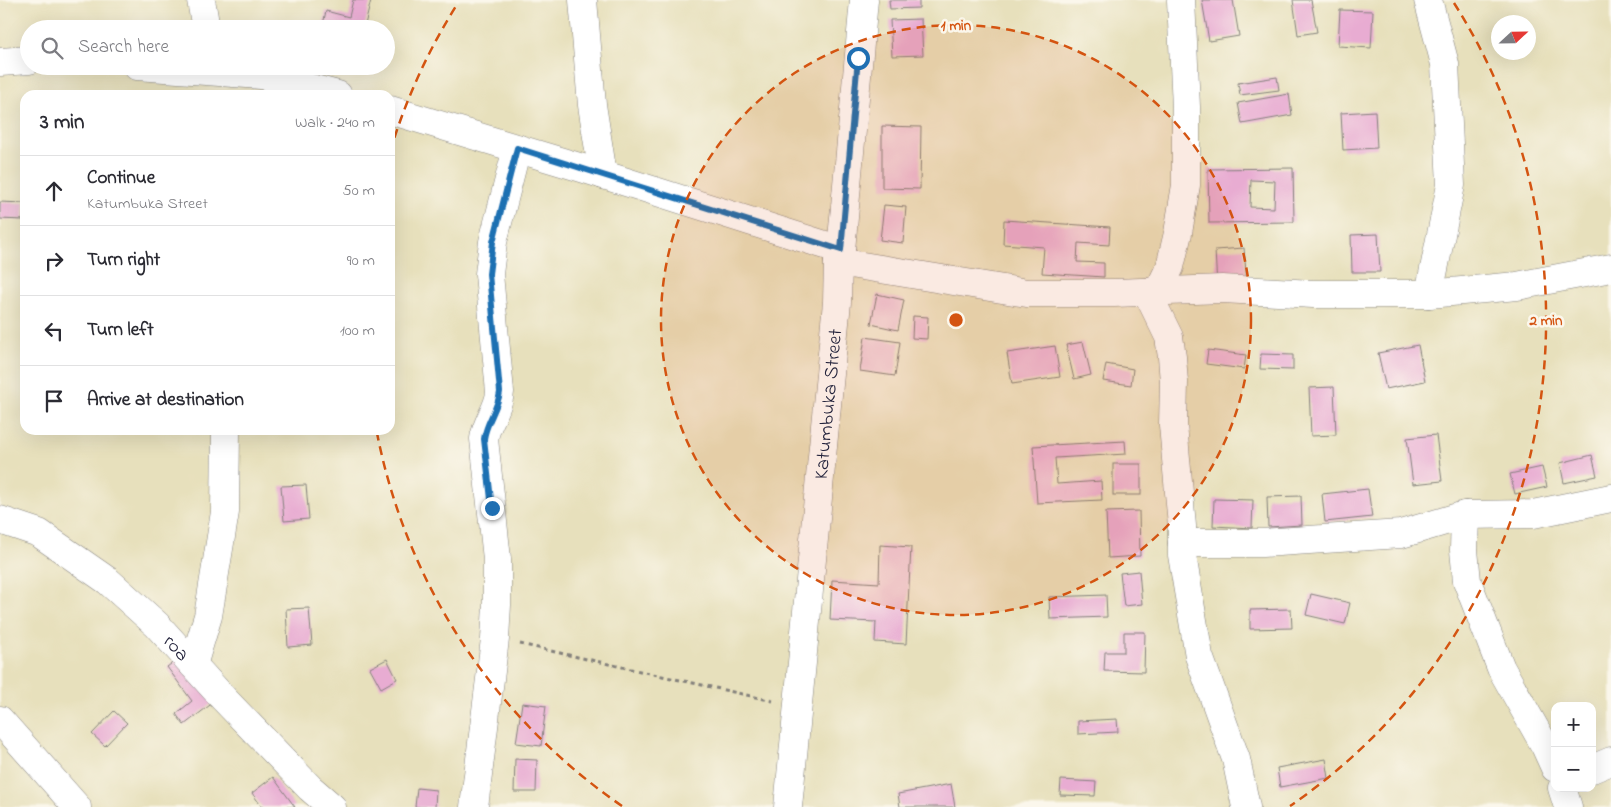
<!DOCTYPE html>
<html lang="en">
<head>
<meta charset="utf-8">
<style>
  :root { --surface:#fff; --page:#f7f7f7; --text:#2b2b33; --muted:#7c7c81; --line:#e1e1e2 }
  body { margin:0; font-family:"Indie Flower",sans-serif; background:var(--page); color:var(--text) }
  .controls { position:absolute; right:15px; bottom:15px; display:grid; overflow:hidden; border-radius:10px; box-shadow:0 5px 20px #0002 }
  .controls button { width:45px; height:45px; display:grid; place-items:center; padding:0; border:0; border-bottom:1px solid var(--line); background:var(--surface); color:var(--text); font:25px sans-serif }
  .compass { position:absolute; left:1491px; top:15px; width:45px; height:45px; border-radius:50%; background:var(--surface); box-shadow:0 5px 20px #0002; rotate:68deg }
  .stop { position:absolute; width:15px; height:15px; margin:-11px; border:4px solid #1f6fb2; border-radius:50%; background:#fff }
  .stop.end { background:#1f6fb2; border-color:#fff; box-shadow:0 1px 5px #0008 }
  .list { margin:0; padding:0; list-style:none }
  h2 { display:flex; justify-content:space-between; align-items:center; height:65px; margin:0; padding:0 20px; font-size:21px }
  h2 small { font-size:16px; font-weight:400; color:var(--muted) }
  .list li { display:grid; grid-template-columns:32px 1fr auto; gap:15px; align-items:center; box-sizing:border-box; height:70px; padding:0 20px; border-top:1px solid var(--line) }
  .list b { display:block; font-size:19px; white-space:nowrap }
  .list p { margin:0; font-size:16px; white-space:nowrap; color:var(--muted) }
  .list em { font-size:16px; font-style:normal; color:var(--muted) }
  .icon { flex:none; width:28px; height:28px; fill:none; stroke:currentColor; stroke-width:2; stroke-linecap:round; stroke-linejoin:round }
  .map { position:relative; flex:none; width:1611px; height:807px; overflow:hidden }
  .search { position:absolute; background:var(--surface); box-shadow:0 5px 20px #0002; left:20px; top:20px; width:375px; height:55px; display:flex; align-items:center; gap:12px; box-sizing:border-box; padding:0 18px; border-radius:28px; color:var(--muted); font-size:19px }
  .panel { position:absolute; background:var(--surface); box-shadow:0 5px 20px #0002; left:20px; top:90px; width:375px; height:345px; border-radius:15px }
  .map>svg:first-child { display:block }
  .building { fill:#e8acd2; fill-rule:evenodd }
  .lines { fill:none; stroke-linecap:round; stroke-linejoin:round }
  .minor-casing { stroke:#84817c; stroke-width:29 }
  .major-casing { stroke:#84817c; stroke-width:29 }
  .path { stroke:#84817c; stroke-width:3; stroke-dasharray:4 4; stroke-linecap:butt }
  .minor { stroke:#fff; stroke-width:28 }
  .major { stroke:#fff; stroke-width:28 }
  .route { stroke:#1f6fb2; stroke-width:6 }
  .ring { fill:none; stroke:#d45411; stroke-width:2.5; stroke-dasharray:9 6 }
  .labels { text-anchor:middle; stroke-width:5; stroke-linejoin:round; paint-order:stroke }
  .street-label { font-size:20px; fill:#22223b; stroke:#fbf7ec }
  .centre { fill:#d45411; stroke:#fbf7ec; stroke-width:2.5 }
  .ring-label { font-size:15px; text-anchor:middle; font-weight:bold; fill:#d45411; stroke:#fbf7ec; stroke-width:5; stroke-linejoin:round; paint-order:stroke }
</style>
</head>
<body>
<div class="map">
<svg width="1611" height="807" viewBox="0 0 1611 807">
  <rect width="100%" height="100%" fill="#fbf7ec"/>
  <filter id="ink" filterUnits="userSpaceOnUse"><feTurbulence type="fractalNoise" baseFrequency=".02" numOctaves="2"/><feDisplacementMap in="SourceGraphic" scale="10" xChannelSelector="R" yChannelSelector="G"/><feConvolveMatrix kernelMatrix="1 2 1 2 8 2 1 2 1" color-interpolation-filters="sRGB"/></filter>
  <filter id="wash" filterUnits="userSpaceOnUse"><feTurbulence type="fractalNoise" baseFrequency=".0096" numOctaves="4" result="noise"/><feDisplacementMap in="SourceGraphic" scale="20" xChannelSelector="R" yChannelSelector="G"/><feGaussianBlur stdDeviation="1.12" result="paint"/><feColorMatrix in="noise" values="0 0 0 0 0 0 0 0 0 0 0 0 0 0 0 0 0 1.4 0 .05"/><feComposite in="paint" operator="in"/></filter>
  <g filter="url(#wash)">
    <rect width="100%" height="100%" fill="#e7e0bc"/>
    <g id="blocks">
      <g class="building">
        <path d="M353 0H371L364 29H322L326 11 349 17Z"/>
        <path d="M889 0H919V8L890 9Z"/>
        <path d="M1202 0H1233L1239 36 1209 41Z"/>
        <path d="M1293 0H1311L1317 32 1298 35Z"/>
        <path d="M1340 10 1373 11 1371 48 1338 46Z"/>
        <path d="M921 19 923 55 892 56 890 20Z"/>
        <path d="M1277 77 1279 90 1240 95 1238 83Z"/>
        <path d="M1289 94 1292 115 1242 124 1238 103Z"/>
        <path d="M1375 111 1377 148 1343 150 1341 113Z"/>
        <path d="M882 126 921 127 920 189 882 188Z"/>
        <path d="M1293 168 1294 222 1209 223 1208 169ZM1251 180 1275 181 1274 208 1250 207Z"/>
        <path d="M0 202 24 203 23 220 0 219Z"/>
        <path d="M884 205 906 207 903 243 880 240Z"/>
        <path d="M1004 220 1110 227 1109 245 1078 243 1077 262 1104 263V277L1042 273 1044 247 1003 244Z"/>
        <path d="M1378 234 1380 272H1352L1351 235Z"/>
        <path d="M1244 248 1247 284 1217 286 1215 250Z"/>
        <path d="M877 294 904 300 898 330 871 324Z"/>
        <path d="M913 316 928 317 927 339 912 338Z"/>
        <path d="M865 337 900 342 895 376 860 371Z"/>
        <path d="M1083 342 1091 375 1074 379 1066 345Z"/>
        <path d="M1418 345 1425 381 1386 389 1378 353Z"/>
        <path d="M1055 346 1060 377 1012 384 1007 353Z"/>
        <path d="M1208 350 1246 355 1244 369 1206 364Z"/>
        <path d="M1261 354 1293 355V370L1260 369Z"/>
        <path d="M1106 364 1133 369 1131 385 1103 381Z"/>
        <path d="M1334 387 1336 435 1311 436 1309 388Z"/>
        <path d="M1436 435 1442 481 1413 484 1407 438Z"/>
        <path d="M1125 441 1126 454 1055 458 1057 484 1101 481 1102 500 1037 503 1033 446Z"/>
        <path d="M1592 455 1597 476 1564 483 1560 463Z"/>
        <rect x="1113" y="464" width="28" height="31"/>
        <path d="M1542 467 1547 487 1515 494 1510 474Z"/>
        <path d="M306 485 309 519 284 521 281 486Z"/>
        <path d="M1368 489 1372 517 1325 522 1322 494Z"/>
        <path d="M1301 496 1302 525 1268 527 1267 497Z"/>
        <path d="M1214 499 1253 500 1252 528 1213 526Z"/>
        <path d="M1139 511 1140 556 1108 558 1106 512Z"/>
        <path d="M880 545 911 547 906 644 875 642 876 622 830 620 832 580 879 583Z"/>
        <path d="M1139 571 1142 604 1124 606 1120 573Z"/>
        <path d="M1311 594 1350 603 1345 624 1306 615Z"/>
        <path d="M1106 595 1107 617 1050 619 1049 597Z"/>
        <path d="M309 608 312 645 288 647 286 609Z"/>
        <path d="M1291 609 1292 628 1250 629V610Z"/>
        <path d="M1124 632H1145L1144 672 1104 671 1105 652H1124Z"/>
        <path d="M180 657 214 702 184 725 176 714 192 701 167 667Z"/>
        <path d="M387 659 397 679 381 688 370 668Z"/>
        <path d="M522 703 546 706 541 746 516 743Z"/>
        <path d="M114 711 127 723 105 746 92 734Z"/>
        <path d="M1117 719 1118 732 1078 734V721Z"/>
        <path d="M515 759 537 760 536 792H514Z"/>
        <path d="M1326 759 1329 778 1280 787 1277 768Z"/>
        <path d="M273 777 295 807H262L252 793Z"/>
        <path d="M1061 780 1096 782 1095 796 1060 795Z"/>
        <path d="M951 784 955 807H900L898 794Z"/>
        <path d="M417 788 436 790 435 807H415Z"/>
      </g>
    </g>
  </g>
  <g filter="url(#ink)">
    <use href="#blocks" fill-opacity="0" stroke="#84817c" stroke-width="1"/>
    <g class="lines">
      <defs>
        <g id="minor">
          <path d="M201 0 206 29"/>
          <path d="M583 0 592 105 603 175"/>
          <path d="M1428 0 1445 64 1451 185 1429 294"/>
          <path d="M0 62 29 60"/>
          <path d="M137 66 261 75 338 95"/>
          <path d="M390 110 582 168 841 250"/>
          <path d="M838 262 1027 293H1114L1222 289 1313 294H1429L1517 286 1611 268"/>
          <path d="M1147 292 1169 337 1172 357 1174 382 1173 425 1182 526V555L1199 656 1236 759 1246 807"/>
          <path d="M1158 292 1170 267 1178 233 1186 185V107L1181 0"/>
          <path d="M1465 515 1464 550 1467 581 1501 668 1545 746 1555 768"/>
          <path id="s1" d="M0 520 39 533 108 581 157 625 224 699 310 788 332 807"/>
          <path d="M1182 543H1262L1401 534 1465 515 1533 514 1611 498"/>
          <path d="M193 665 208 616 225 512 226 430"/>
          <path d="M0 720 77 807"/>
          <path d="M1592 769 1611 761"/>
          <path d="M1562 788 1568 807"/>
          <path d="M474 807 495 639 497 605V559L484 439C486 422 499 409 500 392L489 274 493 242 517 148"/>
        </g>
        <g id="major">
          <path id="s2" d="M788 807 837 302 838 262 841 250 864 0"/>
        </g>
      </defs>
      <use href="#minor" class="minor-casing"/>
      <use href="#major" class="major-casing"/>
      <path class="path" d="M520 644 773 701"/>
      <use href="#minor" class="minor"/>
      <use href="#major" class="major"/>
    </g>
  </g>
  <g class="lines" filter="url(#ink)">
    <path class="route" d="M492 508 484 439C486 422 498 409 500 392L489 274 493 242 517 148 841 250 858 58"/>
  </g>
  <circle cx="956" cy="320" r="295" fill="#d45411" fill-opacity=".12"/>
  <g class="ring">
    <circle cx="956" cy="320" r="295"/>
    <path d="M622 806A590 590 0 0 1 377 433M390 152A590 590 0 0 1 458 3M1454 3A590 590 0 0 1 1290 806"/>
  </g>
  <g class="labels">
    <g class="street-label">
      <text dy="7" stroke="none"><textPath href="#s2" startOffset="405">Katumbuka Street</textPath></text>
      <text dy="7" stroke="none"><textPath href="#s1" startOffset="221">roa</textPath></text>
    </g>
  </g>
  <circle cx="956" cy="320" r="8" class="centre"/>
  <g class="ring-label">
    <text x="956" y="30">1 min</text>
    <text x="1546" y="325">2 min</text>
  </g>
</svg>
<div class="controls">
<button>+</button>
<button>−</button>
</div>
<svg class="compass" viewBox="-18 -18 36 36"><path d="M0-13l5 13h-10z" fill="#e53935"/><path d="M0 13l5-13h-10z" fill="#7c7c81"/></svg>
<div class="stop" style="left:858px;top:58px"></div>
<div class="stop end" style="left:492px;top:508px"></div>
<div class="search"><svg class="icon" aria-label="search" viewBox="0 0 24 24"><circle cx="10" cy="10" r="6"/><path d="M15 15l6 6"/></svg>Search here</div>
<section class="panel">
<h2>3 min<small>Walk · 240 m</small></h2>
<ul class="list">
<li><svg class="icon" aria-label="ahead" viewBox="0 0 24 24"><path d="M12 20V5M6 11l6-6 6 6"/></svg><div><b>Continue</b><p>Katumbuka Street</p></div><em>50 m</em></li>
<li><svg class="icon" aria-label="right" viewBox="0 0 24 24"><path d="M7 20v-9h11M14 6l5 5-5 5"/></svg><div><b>Turn right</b></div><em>90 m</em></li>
<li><svg class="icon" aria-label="left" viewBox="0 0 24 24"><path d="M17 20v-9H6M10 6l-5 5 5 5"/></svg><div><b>Turn left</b></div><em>100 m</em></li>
<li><svg class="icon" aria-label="arrive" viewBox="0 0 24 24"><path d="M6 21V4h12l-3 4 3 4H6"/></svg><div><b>Arrive at destination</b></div></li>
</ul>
</section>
</div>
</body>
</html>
